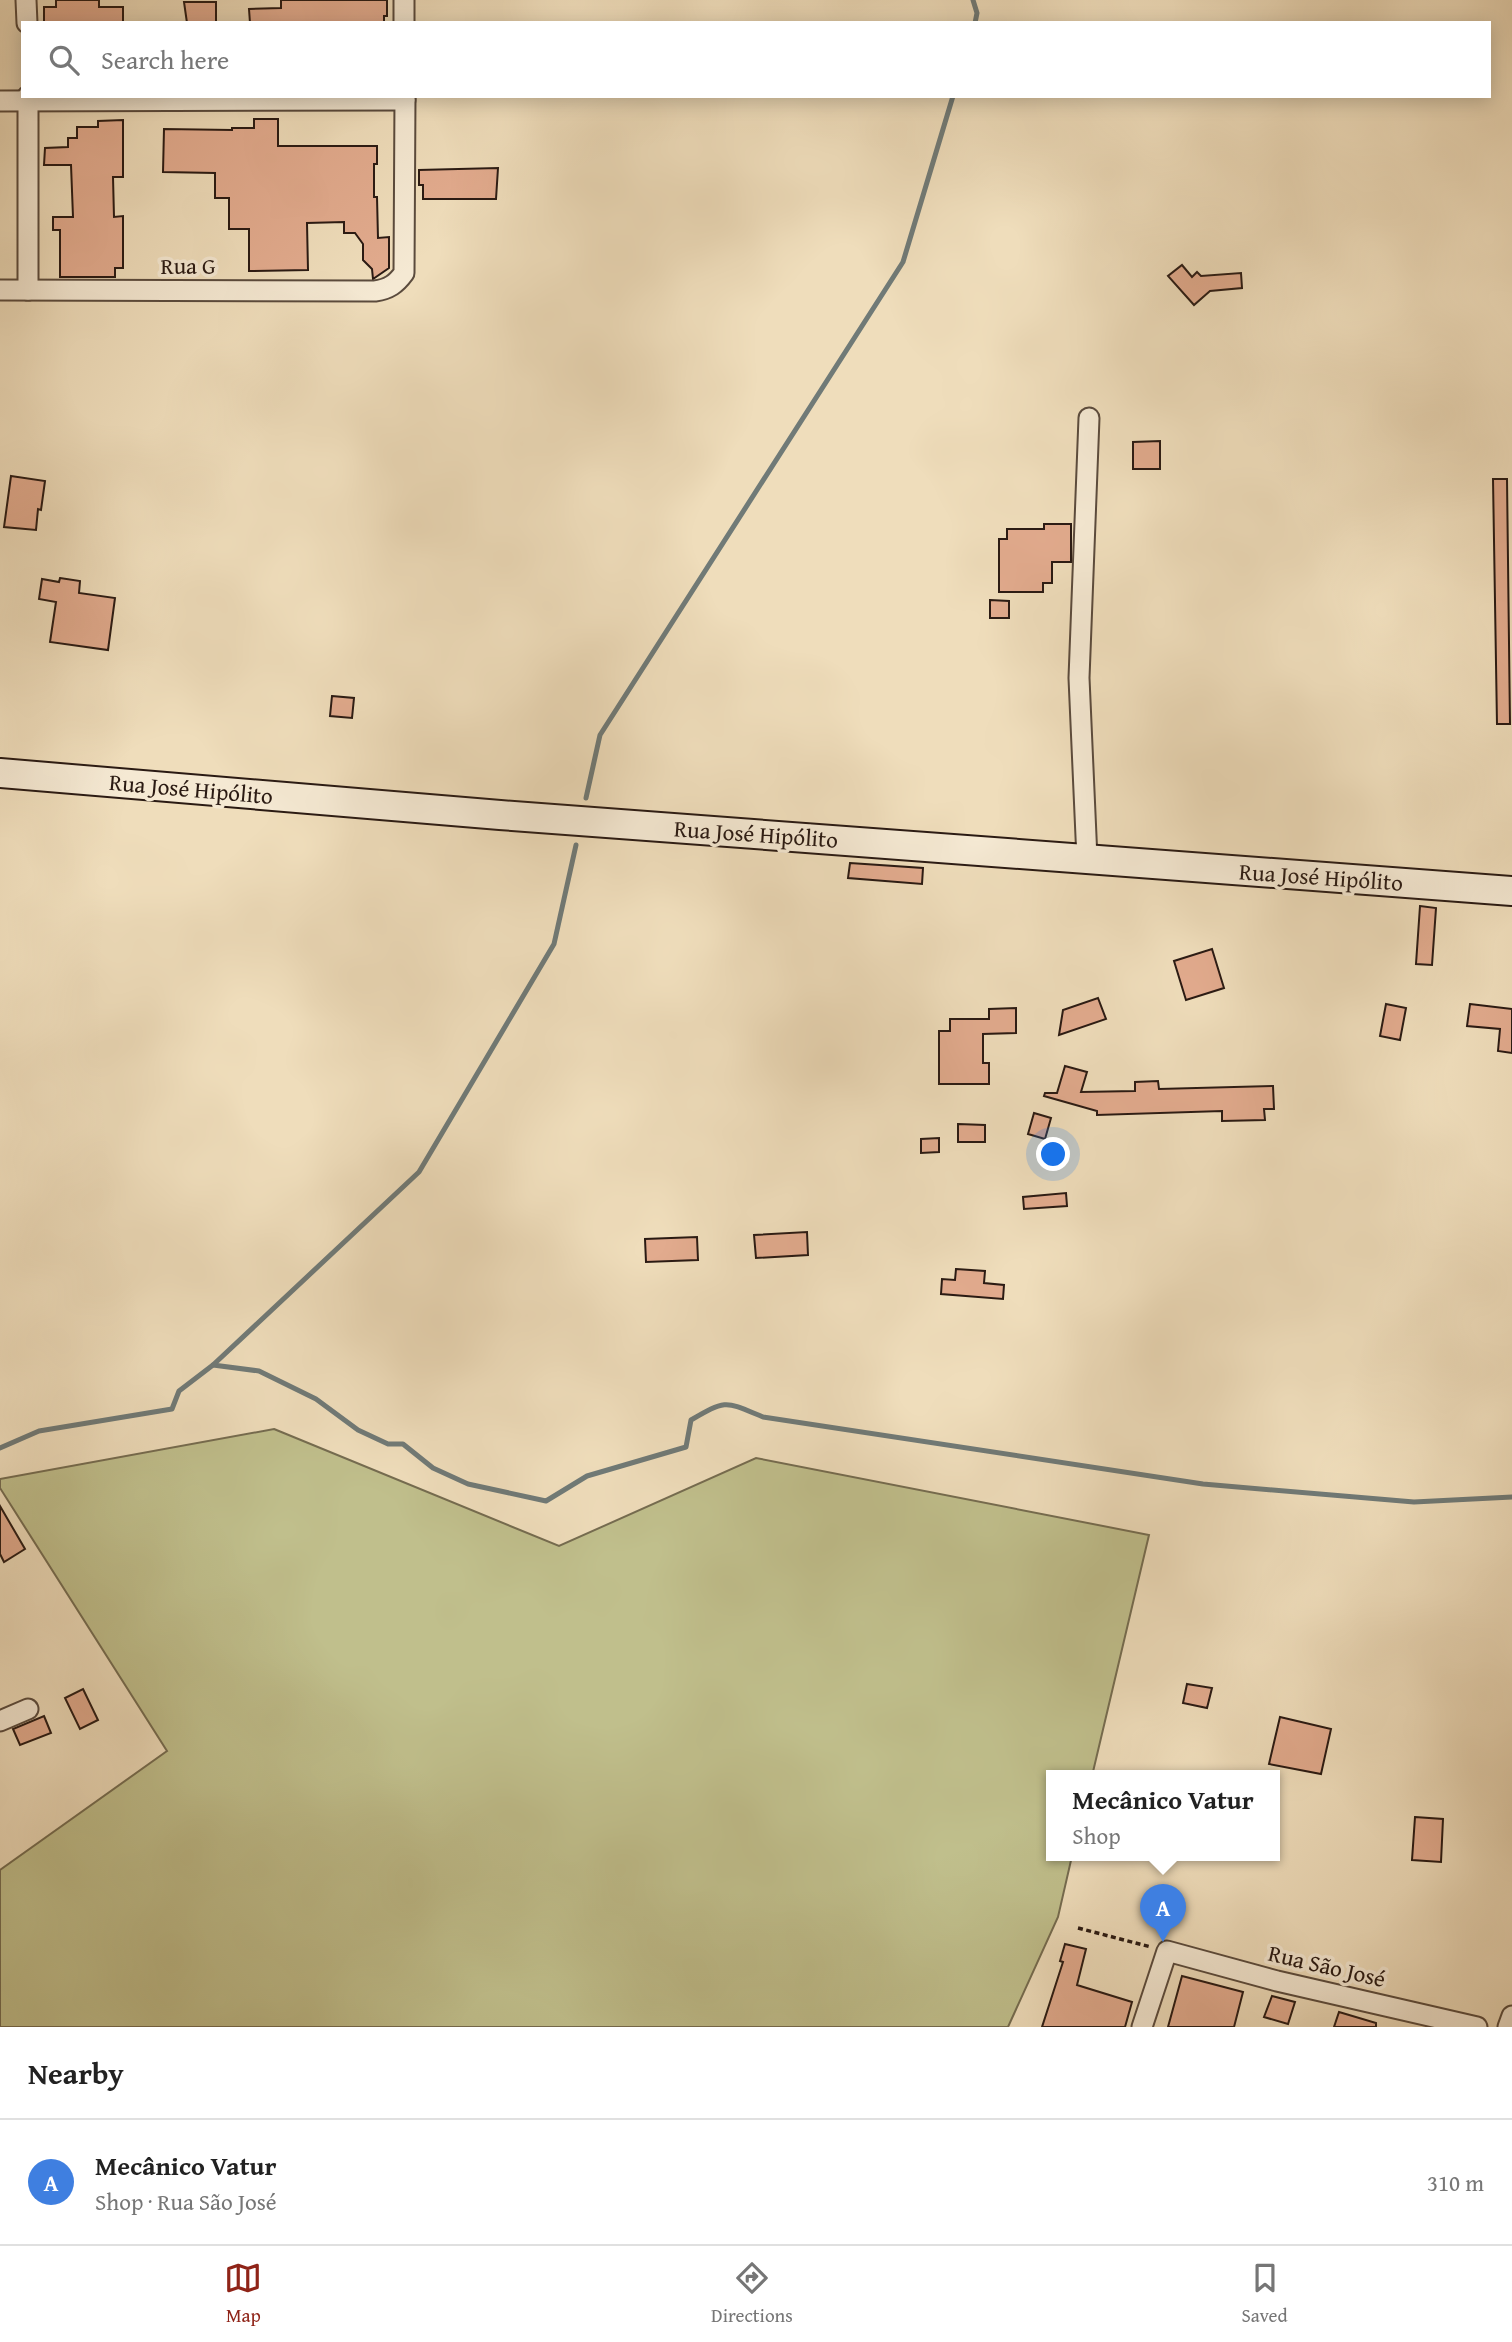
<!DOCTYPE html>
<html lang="en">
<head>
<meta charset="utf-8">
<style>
  :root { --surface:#fff; --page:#f6f6f6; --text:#222; --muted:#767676; --line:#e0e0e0; --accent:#8f2418 }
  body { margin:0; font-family:"Gentium Book Plus",serif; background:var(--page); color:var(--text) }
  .you { position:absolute; left:1054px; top:1155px; width:24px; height:24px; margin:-18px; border:5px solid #fff; border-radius:50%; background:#1a73e8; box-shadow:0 0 0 10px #1a73e833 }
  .badge { display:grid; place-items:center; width:46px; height:46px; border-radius:50%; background:var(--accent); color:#fff; font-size:23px; font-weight:700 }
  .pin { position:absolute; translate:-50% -58px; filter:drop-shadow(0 2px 4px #0008) }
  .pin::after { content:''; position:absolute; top:37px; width:24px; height:21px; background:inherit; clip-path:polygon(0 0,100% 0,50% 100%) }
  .popup { position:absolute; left:1046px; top:1770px; width:234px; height:91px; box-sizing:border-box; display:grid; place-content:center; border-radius:0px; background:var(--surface); filter:drop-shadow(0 2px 5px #0005); font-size:23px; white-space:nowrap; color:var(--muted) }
  .popup b { font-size:26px; color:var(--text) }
  .popup::after { content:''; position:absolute; left:50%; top:100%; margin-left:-14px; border:14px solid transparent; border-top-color:var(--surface) }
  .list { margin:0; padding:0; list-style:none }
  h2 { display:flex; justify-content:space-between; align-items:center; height:91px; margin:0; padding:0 28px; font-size:30px }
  h2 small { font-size:23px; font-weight:400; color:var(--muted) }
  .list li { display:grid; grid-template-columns:46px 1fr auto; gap:21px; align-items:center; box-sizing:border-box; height:126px; padding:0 28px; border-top:2px solid var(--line) }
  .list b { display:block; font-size:26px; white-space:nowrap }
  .list p { margin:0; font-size:23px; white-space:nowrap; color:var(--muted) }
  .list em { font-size:23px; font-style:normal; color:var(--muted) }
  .icon { flex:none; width:38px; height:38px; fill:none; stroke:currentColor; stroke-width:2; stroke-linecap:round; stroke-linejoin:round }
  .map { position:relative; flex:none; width:1512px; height:2027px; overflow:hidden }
  .search { position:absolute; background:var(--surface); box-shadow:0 4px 18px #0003; left:21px; right:21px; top:21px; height:77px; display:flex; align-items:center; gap:18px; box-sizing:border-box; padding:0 24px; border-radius:0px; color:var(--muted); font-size:26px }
  .sheet { height:217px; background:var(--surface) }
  nav { display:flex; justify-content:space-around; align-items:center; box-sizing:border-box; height:98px; border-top:2px solid var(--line); background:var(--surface); font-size:19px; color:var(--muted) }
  nav a { display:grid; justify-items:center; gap:4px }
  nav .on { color:var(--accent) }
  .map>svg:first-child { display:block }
  .green { fill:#c0bf8c; stroke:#756c50; stroke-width:2 }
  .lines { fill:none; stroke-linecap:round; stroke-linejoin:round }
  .stream { stroke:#707a77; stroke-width:5 }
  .building { fill:#e2ab8e; stroke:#2a1a13; stroke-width:2 }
  .street-casing { stroke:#5b4b3d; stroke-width:23 }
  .secondary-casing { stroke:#2a1a13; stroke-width:32 }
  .path { stroke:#2a1a13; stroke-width:3.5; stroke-dasharray:5 3.5; stroke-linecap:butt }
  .street { stroke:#f5e9d3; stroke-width:19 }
  .secondary { stroke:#f5e9d3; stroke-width:28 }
  .labels { text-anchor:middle; stroke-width:7; stroke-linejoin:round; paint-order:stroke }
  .street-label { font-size:23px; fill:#2a1a13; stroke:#f5e9d3 }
</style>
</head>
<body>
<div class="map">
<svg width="1512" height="2027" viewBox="0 0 1512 2027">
  <rect width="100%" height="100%" fill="#efddbb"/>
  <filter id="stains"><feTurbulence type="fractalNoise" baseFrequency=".00286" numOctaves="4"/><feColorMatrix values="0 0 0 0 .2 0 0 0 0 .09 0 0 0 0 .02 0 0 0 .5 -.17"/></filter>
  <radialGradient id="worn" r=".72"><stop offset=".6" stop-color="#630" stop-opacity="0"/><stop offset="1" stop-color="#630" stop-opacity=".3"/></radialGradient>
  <path class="green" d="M274 1429 559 1546 756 1458 1149 1535 1092 1776H1051V1856H1072L1058 1917 1008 2027H0V1870L167 1751 0 1488V1479Z"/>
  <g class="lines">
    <g class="stream">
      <path d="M973 0 977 13 975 23"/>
      <path d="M586 798 600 735 903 262 953 96"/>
      <path d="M213 1365 259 1371 316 1399 358 1430 388 1444H403L433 1468 468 1484 546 1501 587 1476 686 1447 691 1420C727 1399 725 1401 763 1417L1203 1484 1414 1502 1512 1497"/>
      <path d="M0 1448 39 1431 172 1409 179 1391 213 1365 419 1172 554 944 576 845"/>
    </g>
  </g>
  <g class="building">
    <path d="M56 0H99V7H123V23H44V7H56Z"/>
    <path d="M281 0H387V16H384V23H250L249 9 281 8Z"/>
    <path d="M184 2H216V23H187Z"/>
    <path d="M254 119H278V146H377V164H374V197H377L378 238 389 237V268L373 279 372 269 363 260V244L355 233H344V222L307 223 308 270 249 271V229H229V198H215V173L163 172 164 129 232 130V128H254Z"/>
    <path d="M123 120V177H113L114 217 123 216V268H115V277H60V230H53V217H73L71 165H44L45 148 68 147V138H77V127H98V121Z"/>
    <path d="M498 168 496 199H423V185H419V170Z"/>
    <path d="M1182 265 1192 277 1197 272 1201 276 1241 273 1242 288 1210 291 1194 305 1168 276Z"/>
    <path d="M1160 441V469H1133V442Z"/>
    <path d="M11 476 45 481 41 510 38 509 36 530 4 527Z"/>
    <path d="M1493 479H1507L1510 724H1497Z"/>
    <path d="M1044 524H1071V562H1052V583H1043V592H999V539H1007V529H1044Z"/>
    <path d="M60 578 80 581 79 593 115 598 108 650 50 642 56 602 39 599 42 579 59 582Z"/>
    <path d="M990 600 1009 601V618H990Z"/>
    <path d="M332 696 354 698 352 718 330 716Z"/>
    <path d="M850 863 923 868 922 884 848 878Z"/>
    <path d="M1420 906 1436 908 1432 965 1416 964Z"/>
    <path d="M1212 949 1224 988 1186 1000 1174 961Z"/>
    <path d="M1098 998 1106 1019 1059 1035 1063 1010Z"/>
    <path d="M1386 1004 1406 1008 1400 1040 1380 1036Z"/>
    <path d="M1470 1004 1512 1009V1053L1498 1051 1500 1029 1467 1026Z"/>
    <path d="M1016 1008V1033L983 1034V1063H989V1084H939V1031H950V1019H989V1009Z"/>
    <path d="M1065 1066 1087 1072 1081 1092 1135 1091V1082L1158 1081 1159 1089 1273 1086 1274 1109H1264L1265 1120 1222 1121V1111L1097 1115V1111L1044 1096 1045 1093H1057Z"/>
    <path d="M1034 1113 1051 1118 1045 1139 1028 1134Z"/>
    <path d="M958 1124 985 1125V1142H958Z"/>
    <path d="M939 1138V1152L921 1153V1139Z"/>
    <path d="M1066 1193 1067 1206 1024 1209 1023 1197Z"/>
    <path d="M807 1232 808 1255 756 1258 754 1235Z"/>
    <path d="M697 1237 698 1260 646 1262 645 1239Z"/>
    <path d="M956 1269 985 1271 984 1283 1004 1285 1003 1299 941 1294 942 1279 955 1280Z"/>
    <path d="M0 1506 25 1549 4 1562 0 1554Z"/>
    <path d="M1187 1684 1212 1688 1207 1708 1183 1703Z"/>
    <path d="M83 1689 98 1720 80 1729 65 1698Z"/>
    <path d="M44 1716 51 1733 20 1745 13 1729Z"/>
    <path d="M1280 1717 1331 1729 1321 1774 1269 1764Z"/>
    <path d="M1415 1817 1443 1819 1441 1862 1412 1860Z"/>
    <path d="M1065 1944 1086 1949 1077 1985 1132 2002 1125 2027H1042L1063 1962 1060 1961Z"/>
    <path d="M1182 1976 1243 1992 1234 2027H1168Z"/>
    <path d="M1272 1996 1295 2002 1288 2024 1264 2017Z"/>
    <path d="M1339 2012 1376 2023V2027H1334Z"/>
  </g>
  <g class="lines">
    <defs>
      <g id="street">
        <path d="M26 0 27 23"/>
        <path d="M404 0V23"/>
        <path d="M28 96V290"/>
        <path d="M0 101 405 100"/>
        <path d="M0 290 375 291C389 289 396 284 404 273L405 96"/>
        <path d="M1087 859 1079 678 1089 418"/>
        <path d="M0 1721 28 1709"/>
        <path d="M1142 2027 1167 1951 1277 1981 1477 2027"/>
        <path d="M1508 2027 1512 2016"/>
      </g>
      <path id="secondary" d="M0 773 500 815 1512 891"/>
    </defs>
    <use href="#street" class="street-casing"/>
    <use href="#secondary" class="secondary-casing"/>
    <path class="path" d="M1078 1928 1151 1947"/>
    <use href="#street" class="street"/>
    <use href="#secondary" class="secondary"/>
  </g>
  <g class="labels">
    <g class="street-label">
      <text x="188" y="274">Rua G</text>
      <text transform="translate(191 789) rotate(5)" y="8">Rua José Hipólito</text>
      <text transform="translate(756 834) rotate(4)" y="8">Rua José Hipólito</text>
      <text transform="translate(1321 877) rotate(4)" y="8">Rua José Hipólito</text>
      <text transform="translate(1327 1966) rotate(13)" y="8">Rua São José</text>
    </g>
  </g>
  <rect width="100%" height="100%" filter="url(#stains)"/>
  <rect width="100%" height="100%" fill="url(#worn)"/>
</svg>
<div class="you"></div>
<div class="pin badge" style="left:1163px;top:1942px;background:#3f7fe0">A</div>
<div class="popup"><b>Mecânico Vatur</b>Shop</div>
<div class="search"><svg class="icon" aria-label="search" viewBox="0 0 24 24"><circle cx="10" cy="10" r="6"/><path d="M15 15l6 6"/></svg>Search here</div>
</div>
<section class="sheet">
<h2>Nearby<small></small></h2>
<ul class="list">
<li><span class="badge" style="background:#3f7fe0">A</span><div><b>Mecânico Vatur</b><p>Shop · Rua São José</p></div><em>310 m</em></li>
</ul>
</section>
<nav>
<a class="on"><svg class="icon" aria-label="map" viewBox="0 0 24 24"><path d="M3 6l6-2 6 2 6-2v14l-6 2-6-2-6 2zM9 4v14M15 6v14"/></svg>Map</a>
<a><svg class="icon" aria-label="directions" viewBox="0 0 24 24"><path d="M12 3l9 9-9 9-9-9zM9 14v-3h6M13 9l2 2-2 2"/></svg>Directions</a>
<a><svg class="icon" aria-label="saved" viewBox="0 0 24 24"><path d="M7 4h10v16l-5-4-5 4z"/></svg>Saved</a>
</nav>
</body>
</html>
